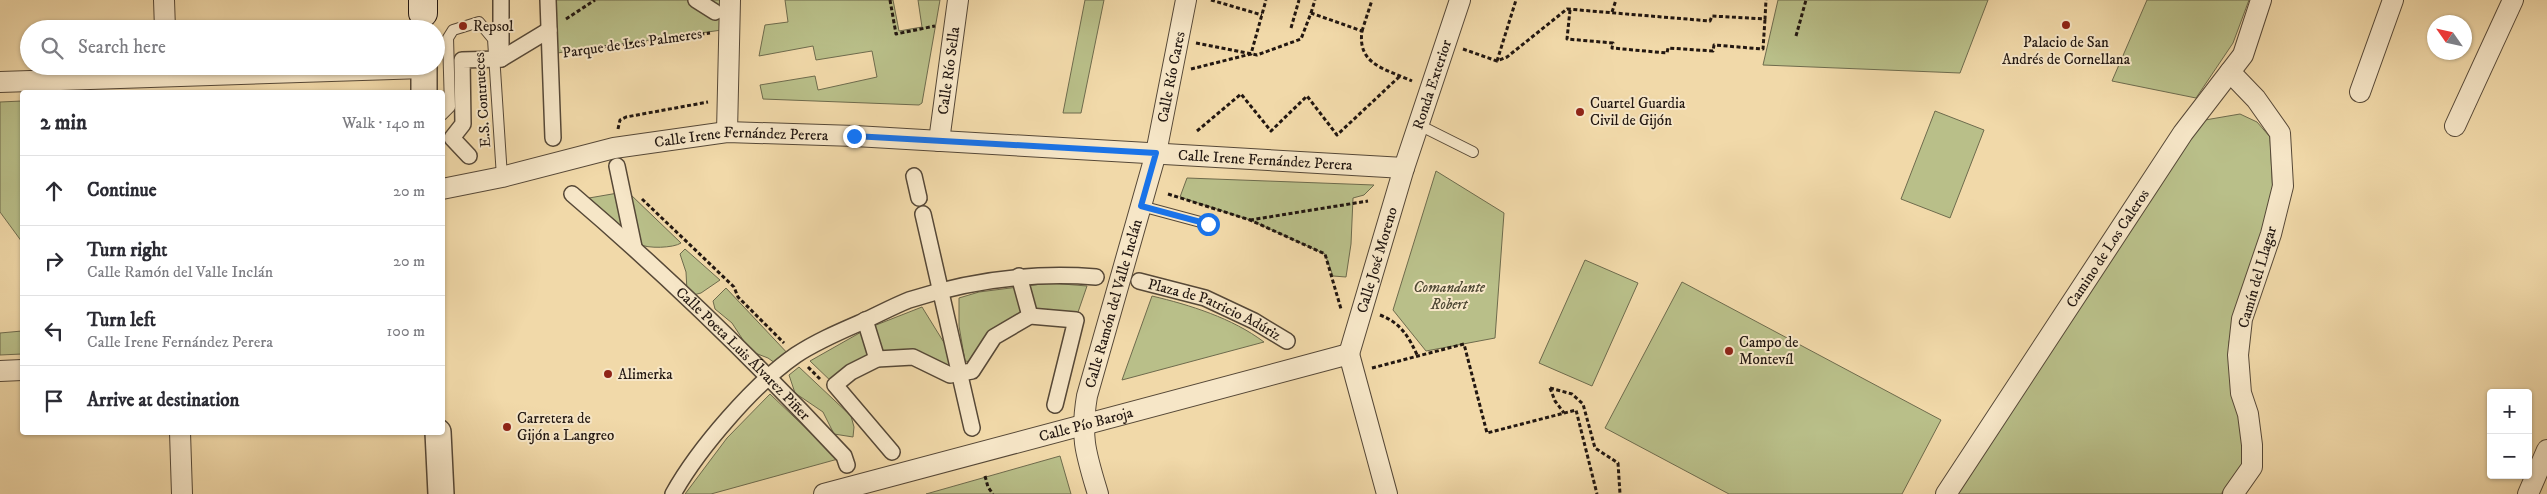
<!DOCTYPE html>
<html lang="en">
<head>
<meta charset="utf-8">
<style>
  :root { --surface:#fff; --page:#f7f7f7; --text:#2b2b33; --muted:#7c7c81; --line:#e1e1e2 }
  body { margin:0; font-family:"IM FELL DW Pica",serif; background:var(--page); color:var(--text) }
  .controls { position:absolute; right:15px; bottom:15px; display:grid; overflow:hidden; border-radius:5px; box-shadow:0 1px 4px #0004 }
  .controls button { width:45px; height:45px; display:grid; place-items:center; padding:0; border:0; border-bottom:1px solid var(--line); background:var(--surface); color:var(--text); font:25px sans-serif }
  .compass { position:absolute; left:2427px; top:15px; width:45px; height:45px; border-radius:50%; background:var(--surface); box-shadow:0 1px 4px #0004; rotate:304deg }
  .stop { position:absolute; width:15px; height:15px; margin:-11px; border:4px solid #1a73e8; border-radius:50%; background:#fff }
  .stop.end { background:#1a73e8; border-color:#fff; box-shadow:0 1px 5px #0008 }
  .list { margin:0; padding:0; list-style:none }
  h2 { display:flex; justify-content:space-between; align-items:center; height:65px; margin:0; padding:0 20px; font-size:21px }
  h2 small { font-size:16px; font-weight:400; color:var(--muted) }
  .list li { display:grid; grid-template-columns:32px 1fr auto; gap:15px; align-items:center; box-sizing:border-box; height:70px; padding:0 20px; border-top:1px solid var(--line) }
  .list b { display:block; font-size:19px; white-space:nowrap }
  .list p { margin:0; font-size:16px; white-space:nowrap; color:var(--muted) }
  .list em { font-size:16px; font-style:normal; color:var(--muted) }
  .icon { flex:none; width:28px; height:28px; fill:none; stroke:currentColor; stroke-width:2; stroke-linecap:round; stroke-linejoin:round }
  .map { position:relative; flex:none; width:2547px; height:494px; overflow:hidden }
  .search { position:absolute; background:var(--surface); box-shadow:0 1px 4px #0004; left:20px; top:20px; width:425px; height:55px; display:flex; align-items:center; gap:12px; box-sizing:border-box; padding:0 18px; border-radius:28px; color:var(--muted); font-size:19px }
  .panel { position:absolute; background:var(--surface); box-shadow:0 1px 4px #0004; left:20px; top:90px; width:425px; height:345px; border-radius:5px }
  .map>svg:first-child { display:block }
  .green { fill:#b9bf89; stroke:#6e6b4d }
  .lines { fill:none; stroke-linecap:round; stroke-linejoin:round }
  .service-casing { stroke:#564837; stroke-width:12 }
  .pedestrian-casing { stroke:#564837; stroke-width:18 }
  .minor-casing { stroke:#564837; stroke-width:22 }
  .tertiary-casing { stroke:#564837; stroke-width:28 }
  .secondary-casing { stroke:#221711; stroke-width:30 }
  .path { stroke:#221711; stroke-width:3; stroke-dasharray:4 2.5; stroke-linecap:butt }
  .service { stroke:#f6e6c7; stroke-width:10 }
  .pedestrian { stroke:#f6e6c7; stroke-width:15 }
  .minor { stroke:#f6e6c7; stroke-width:20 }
  .tertiary { stroke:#f6e6c7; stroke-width:25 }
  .secondary { stroke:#f6e6c7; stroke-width:28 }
  .route { stroke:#1a73e8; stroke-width:6 }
  .poi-dot { fill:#8f2418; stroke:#f6e6c7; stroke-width:2 }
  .labels { text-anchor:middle; stroke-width:4; stroke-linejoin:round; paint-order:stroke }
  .poi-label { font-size:15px; fill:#221711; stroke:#f6e6c7; text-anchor:start }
  .street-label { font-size:15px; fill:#221711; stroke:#f6e6c7 }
  .park-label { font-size:15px; font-style:italic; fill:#4f4935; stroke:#f6e6c7 }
</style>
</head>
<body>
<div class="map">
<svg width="2547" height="494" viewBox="0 0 2547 494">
  <rect width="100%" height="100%" fill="#f1d9a9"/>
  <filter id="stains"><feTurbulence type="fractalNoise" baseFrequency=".004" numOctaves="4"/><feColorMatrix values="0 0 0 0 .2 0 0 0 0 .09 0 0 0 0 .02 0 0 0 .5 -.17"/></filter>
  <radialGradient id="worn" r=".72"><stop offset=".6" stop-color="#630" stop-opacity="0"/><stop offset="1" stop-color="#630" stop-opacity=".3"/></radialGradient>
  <g class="green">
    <path d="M548 0H730L729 29 550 54Z"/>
    <path d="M785 0H893L899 31 922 27 918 0H940L922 103 919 105 763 99 760 85 815 76 818 90 877 77 872 51 816 60 813 46 759 56 765 25 788 22Z"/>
    <path d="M1085 0H1104L1081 113H1063Z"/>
    <path d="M1778 0H1988L1960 73 1763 65Z"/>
    <path d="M2147 0H2249L2233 43 2196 98 2112 81Z"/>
    <path d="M22 101V242L0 212V102Z"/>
    <path d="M1935 111 1984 130 1950 218 1901 199Z"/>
    <path d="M2240 114 2257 122 2270 137 2273 197 2244 284 2229 342 2231 383 2244 439 2245 462 2221 494H1958L2167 171 2205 120Z"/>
    <path d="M1436 171 1504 213 1495 338 1426 351 1393 310Z"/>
    <path d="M1187 178 1374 185 1364 195 1353 198 1351 244 1346 277 1333 276 1325 254 1250 220 1180 197Z"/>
    <path d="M618 193 626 230 589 198Z"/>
    <path d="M630 194 681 243C674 248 647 249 639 244Z"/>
    <path d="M685 249 720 280 701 293 693 295 687 291 686 272 680 254Z"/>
    <path d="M1585 260 1638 283 1592 386 1539 363Z"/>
    <path d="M1682 282 1941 420 1902 494H1729L1605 428Z"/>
    <path d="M1050 283 1087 286 1076 318 1033 314 972 362 965 361 959 326V298L979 292Z"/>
    <path d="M726 288 791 357 779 366 768 358 755 353 745 343 732 323 715 309 713 301Z"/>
    <path d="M1152 296C1190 305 1232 318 1264 342L1122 380Z"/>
    <path d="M922 307 956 362 954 368 883 355 871 327Z"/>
    <path d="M22 331V354L0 355V333Z"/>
    <path d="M863 331 872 361 835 385 810 361Z"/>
    <path d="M799 367 851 416 854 427 853 437 834 434 823 412 795 393 789 375Z"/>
    <path d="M770 394 838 459 711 494H685L727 438Z"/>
    <path d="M1060 456 1071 494H926Z"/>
  </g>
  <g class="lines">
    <defs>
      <g id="service">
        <path d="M442 115 450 107 448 38 453 30 479 22 493 39 502 177"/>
        <path d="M1419 125 1473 152"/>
        <path d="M1141 206 1208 224"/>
      </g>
      <g id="pedestrian">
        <path d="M548 0 553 138"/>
        <path d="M696 0 715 12"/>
        <path d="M501 59 549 30"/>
        <path d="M469 156 452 138 463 124 462 60 501 59V0"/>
        <path d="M617 166 634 247"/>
        <path d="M914 176 919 198"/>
        <path id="s1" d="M572 194C668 276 758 364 844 456L847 465"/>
        <path d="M923 214 972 428"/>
        <path d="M1019 276 1030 316"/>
        <path id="s2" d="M1139 281 1205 298 1254 321 1287 341"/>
        <path d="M865 320 877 359"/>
        <path d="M892 452 835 385 851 372 877 359 913 357 950 375 972 371 994 337 1030 316 1076 320 1055 405"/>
        <path d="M673 494C698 449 754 384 796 355 817 341 841 331 864 321 879 314 894 306 909 300 971 280 1032 272 1096 277"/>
      </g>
      <g id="minor">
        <path d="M164 0 165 29"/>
        <path d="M2230 72 2256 99 2280 133 2283 186 2271 234 2242 319 2238 355 2241 393 2248 414 2252 445V467L2233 494"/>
        <path d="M0 82 424 68"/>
        <path d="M2360 92 2393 0"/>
        <path d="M2455 126 2513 0"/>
        <path d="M727 132 730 0"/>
        <path id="s3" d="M939 141 958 0"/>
        <path id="s4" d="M442 189 502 177 614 148 727 132 855 136 1404 168"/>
        <path id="s5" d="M1349 354 1404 168 1460 0"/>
        <path d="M1349 354 1387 494"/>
        <path d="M0 371 22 370"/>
        <path d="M180 432 182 494"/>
        <path id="s6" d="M824 494 1349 354"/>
        <path id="s7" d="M1098 494C1086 454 1080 438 1087 396L1156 153 1186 0"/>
        <path id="s8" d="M1946 494 2183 133 2243 55 2261 0"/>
        <path d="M2528 494 2547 450"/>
      </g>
      <g id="tertiary">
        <path d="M424 66V92"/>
        <path d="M438 432 441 494"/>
      </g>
      <path id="secondary" d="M423 0V13"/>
    </defs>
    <use href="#service" class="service-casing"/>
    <use href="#pedestrian" class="pedestrian-casing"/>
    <use href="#minor" class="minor-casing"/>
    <use href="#tertiary" class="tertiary-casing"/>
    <use href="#secondary" class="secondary-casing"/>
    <g class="path">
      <path d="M890 0 896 34 935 26"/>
      <path d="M1211 0 1262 15"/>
      <path d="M1570 10 1567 39 1613 43 1612 48 1667 53 1668 48 1713 51 1714 45 1763 49 1765 19"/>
      <path d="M1612 12 1616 0"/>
      <path d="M1311 13 1315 0"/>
      <path d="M566 19 595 0"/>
      <path d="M1291 28 1299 0"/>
      <path d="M1362 31 1372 0"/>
      <path d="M1796 36 1806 0"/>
      <path d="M1196 43 1257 55 1301 39 1311 13 1362 31C1357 65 1386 69 1412 81"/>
      <path d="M1463 49 1497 61 1507 57 1567 9 1710 21 1712 16 1765 19 1766 0"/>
      <path d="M565 52 710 33"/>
      <path d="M1497 61 1516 0"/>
      <path d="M1191 69 1251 54 1266 0"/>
      <path d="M618 129 620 120 626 117 708 102"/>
      <path d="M1197 131 1241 94 1271 131 1307 96 1337 135 1400 76"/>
      <path d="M1168 194 1250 220 1325 254 1341 309"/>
      <path d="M642 199 734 287 738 297 784 343"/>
      <path d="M1250 220 1368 201"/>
      <path d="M1380 315C1401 323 1409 337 1418 357"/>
      <path d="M808 367 820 379"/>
      <path d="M1372 368 1464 344 1487 433 1576 410 1597 494"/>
      <path d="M1550 388 1572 394 1583 404 1595 448 1618 463 1620 494"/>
      <path d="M1550 388 1555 401 1564 413"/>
      <path d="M985 476 988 487 993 494"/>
    </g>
    <use href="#service" class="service"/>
    <use href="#pedestrian" class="pedestrian"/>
    <use href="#minor" class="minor"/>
    <use href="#tertiary" class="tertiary"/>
    <use href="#secondary" class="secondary"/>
  </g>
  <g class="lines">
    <path class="route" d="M854 136 1156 153 1141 206 1208 224"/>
  </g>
  <g class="poi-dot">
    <circle cx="2066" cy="25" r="5"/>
    <circle cx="463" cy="26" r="5"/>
    <circle cx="1580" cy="112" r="5"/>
    <circle cx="1729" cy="351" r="5"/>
    <circle cx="608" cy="374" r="5"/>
    <circle cx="507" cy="427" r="5"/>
  </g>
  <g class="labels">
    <g class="poi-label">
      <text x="473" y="31">Repsol</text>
      <text x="2066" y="47" text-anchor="middle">Palacio de San<tspan x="2066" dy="17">Andrés de Cornellana</tspan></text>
      <text x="1590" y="108">Cuartel Guardia<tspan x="1590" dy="17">Civil de Gijón</tspan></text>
      <text x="1739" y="347">Campo de<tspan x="1739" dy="17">Montevíl</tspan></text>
      <text x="618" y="379">Alimerka</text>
      <text x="517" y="423">Carretera de<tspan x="517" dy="17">Gijón a Langreo</tspan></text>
    </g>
    <g class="street-label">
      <text transform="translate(632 43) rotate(-8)" y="5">Parque de Les Palmeres</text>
      <text dy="5" stroke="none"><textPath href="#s3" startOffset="71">Calle Río Sella</textPath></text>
      <text dy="5" stroke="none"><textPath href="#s7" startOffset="430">Calle Río Cares</textPath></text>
      <text dy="5" stroke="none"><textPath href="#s5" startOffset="282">Ronda Exterior</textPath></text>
      <text transform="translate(482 100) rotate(-94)" y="5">E.S. Contrueces</text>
      <text dy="5" stroke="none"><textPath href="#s4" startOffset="305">Calle Irene Fernández Perera</textPath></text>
      <text dy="5" stroke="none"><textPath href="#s4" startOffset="830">Calle Irene Fernández Perera</textPath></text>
      <text dy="5" stroke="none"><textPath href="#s8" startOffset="294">Camino de Los Caleros</textPath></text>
      <text dy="5" stroke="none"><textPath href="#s5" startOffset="98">Calle José Moreno</textPath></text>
      <text transform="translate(2257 277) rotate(-74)" y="5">Camín del Llagar</text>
      <text dy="5" stroke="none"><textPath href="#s7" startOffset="196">Calle Ramón del Valle Inclán</textPath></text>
      <text dy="5" stroke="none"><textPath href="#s2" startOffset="81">Plaza de Patricio Adúriz</textPath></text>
      <text dy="5" stroke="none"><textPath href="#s1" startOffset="234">Calle Poeta Luis Álvarez Piñer</textPath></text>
      <text dy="5" stroke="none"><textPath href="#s6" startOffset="271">Calle Pío Baroja</textPath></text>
    </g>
    <g class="park-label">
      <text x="1449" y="292">Comandante<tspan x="1449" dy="17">Robert</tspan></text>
    </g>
  </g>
  <rect width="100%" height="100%" filter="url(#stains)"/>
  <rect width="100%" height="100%" fill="url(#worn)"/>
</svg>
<div class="controls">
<button>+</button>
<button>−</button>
</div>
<svg class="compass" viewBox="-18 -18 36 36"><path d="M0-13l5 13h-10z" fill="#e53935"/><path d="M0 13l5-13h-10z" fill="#7c7c81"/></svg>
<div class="stop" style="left:1208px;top:224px"></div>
<div class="stop end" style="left:854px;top:136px"></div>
<div class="search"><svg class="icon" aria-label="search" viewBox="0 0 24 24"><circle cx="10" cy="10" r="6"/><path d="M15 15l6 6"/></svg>Search here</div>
<section class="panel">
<h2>2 min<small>Walk · 140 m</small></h2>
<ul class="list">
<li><svg class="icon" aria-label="ahead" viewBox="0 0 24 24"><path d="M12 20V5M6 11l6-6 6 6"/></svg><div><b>Continue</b></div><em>20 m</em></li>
<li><svg class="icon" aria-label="right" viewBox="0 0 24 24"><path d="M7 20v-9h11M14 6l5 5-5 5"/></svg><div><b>Turn right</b><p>Calle Ramón del Valle Inclán</p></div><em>20 m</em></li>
<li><svg class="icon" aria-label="left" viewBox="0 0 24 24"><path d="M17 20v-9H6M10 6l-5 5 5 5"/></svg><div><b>Turn left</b><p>Calle Irene Fernández Perera</p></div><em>100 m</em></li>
<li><svg class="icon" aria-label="arrive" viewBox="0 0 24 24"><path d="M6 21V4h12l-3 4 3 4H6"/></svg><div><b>Arrive at destination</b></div></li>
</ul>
</section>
</div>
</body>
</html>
